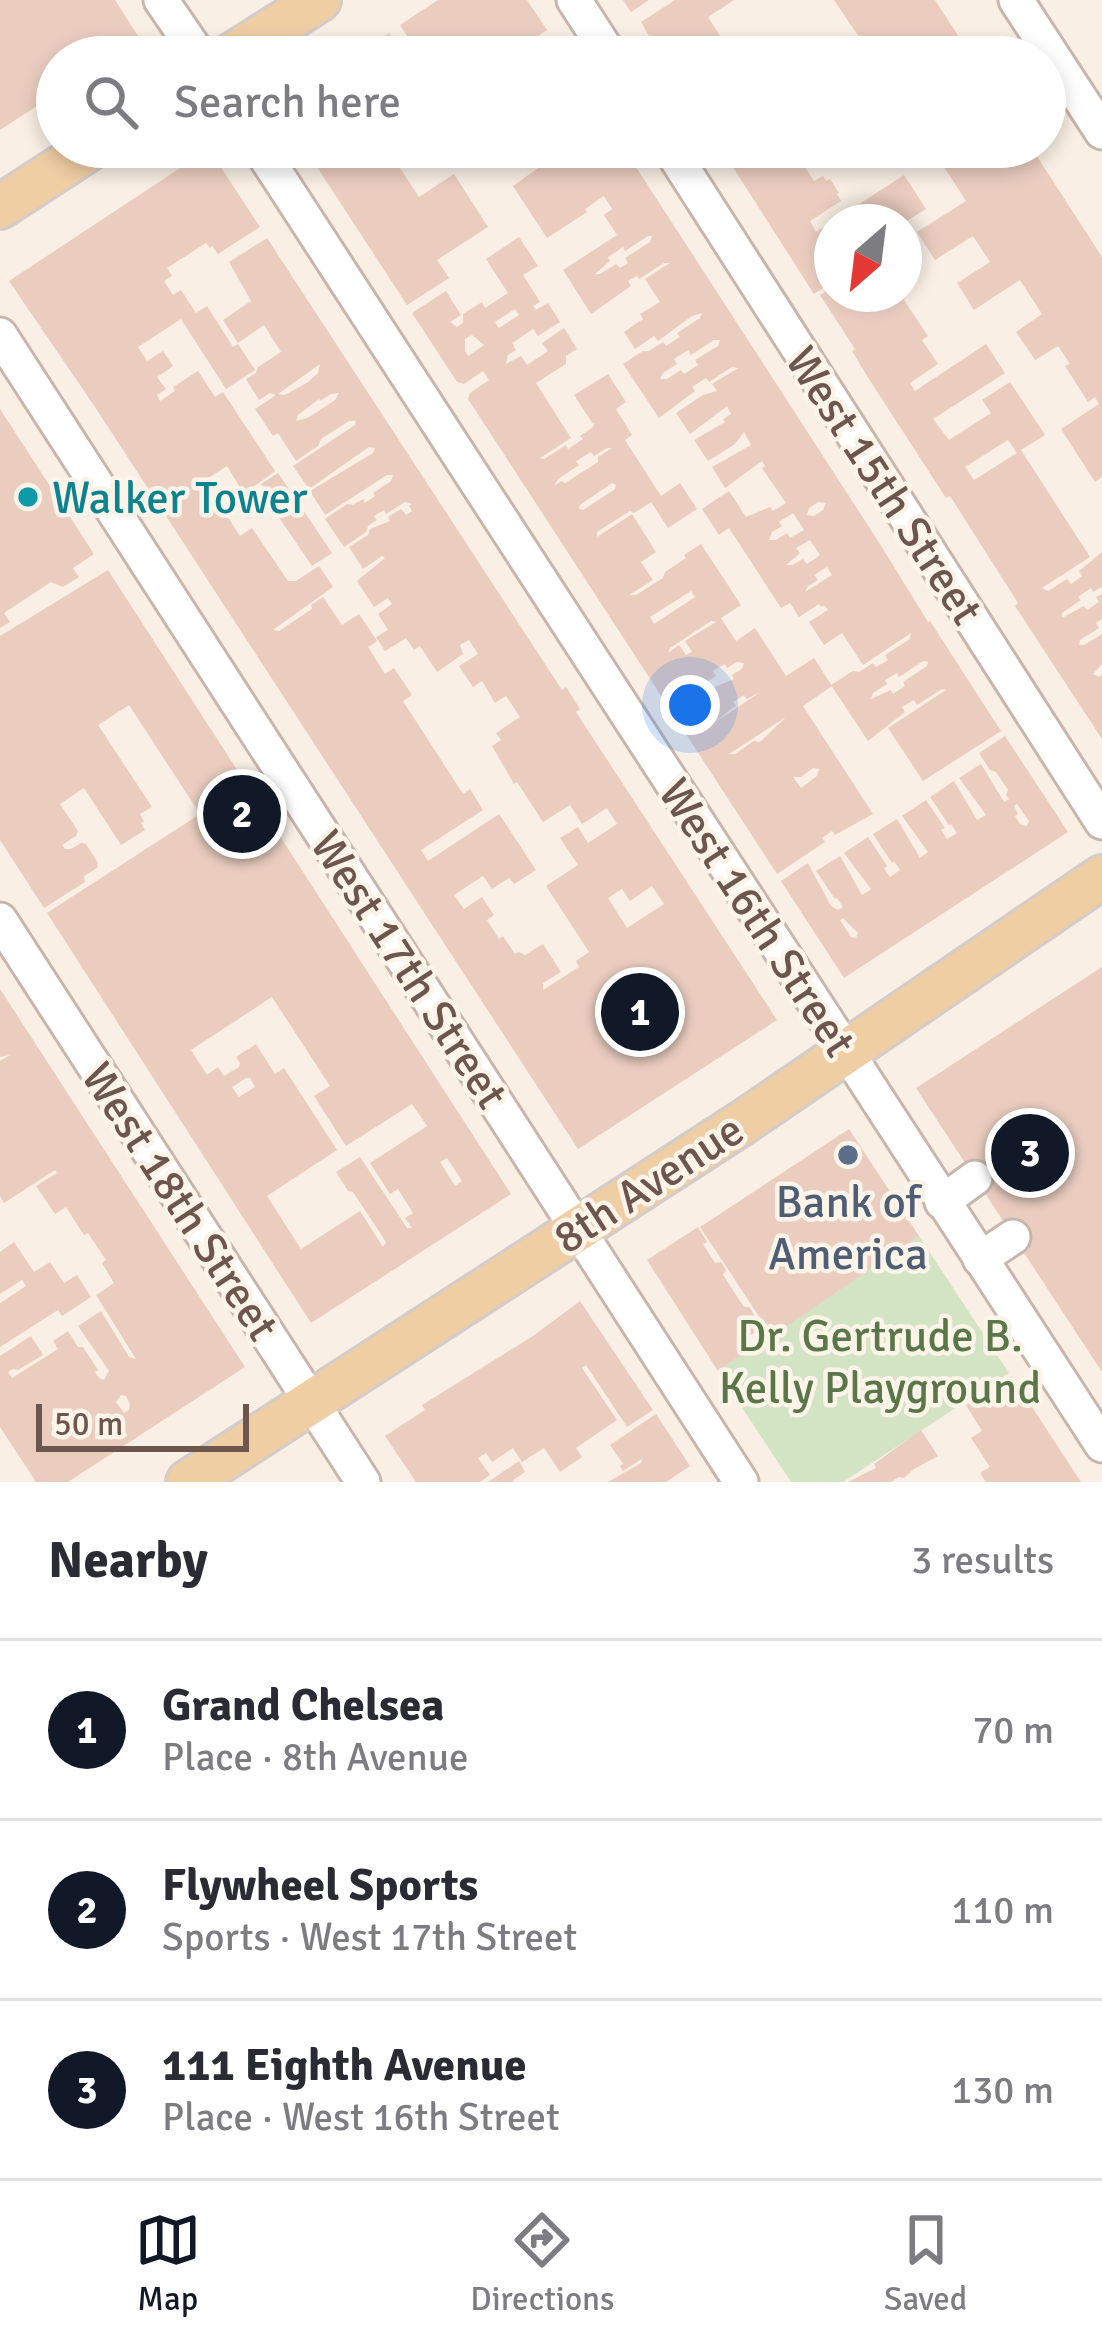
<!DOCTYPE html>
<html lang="en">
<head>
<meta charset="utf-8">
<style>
  :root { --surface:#fff; --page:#f7f7f7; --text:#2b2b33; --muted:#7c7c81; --line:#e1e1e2; --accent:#111827 }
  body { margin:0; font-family:Signika,sans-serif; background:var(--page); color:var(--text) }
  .compass { position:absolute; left:814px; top:204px; width:108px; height:108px; border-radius:50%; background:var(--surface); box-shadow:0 6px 18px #0003; rotate:208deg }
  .scale { position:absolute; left:36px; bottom:30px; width:213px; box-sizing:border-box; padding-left:12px; border:6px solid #6d564d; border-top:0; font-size:33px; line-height:42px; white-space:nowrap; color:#6d564d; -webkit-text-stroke:9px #fcf3e9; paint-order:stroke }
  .you { position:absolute; left:690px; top:705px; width:42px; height:42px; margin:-30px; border:9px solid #fff; border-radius:50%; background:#1a73e8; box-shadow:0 0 0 18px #1a73e833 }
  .badge { display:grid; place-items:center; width:78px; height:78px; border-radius:50%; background:var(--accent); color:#fff; font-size:39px; font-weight:700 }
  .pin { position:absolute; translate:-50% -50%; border:6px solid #fff; box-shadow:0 3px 12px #0006 }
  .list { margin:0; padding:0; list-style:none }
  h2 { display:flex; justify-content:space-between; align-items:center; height:156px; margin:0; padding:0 48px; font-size:51px }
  h2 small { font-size:39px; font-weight:400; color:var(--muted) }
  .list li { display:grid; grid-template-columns:78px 1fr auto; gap:36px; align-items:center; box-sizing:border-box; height:180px; padding:0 48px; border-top:3px solid var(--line) }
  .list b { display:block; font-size:45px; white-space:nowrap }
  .list p { margin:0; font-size:39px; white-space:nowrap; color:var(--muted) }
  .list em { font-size:39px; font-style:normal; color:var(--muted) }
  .icon { flex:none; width:66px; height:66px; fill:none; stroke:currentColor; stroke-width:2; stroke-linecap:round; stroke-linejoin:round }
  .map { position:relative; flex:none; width:1102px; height:1482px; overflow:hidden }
  .search { position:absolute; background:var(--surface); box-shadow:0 6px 18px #0003; left:36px; right:36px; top:36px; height:132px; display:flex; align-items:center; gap:30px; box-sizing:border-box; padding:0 42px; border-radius:66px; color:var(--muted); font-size:45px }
  .sheet { height:696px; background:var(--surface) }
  nav { display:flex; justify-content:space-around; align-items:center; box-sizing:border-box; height:168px; border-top:3px solid var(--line); background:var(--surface); font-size:33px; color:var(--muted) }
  nav a { display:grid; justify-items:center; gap:6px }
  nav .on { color:var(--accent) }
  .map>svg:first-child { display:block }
  .green { fill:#d3e4c4 }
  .building { fill:#eacdbf; fill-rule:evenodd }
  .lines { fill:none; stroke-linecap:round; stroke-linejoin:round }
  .minor-casing { stroke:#c8b6ac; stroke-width:39 }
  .major-casing { stroke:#d3ccca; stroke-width:48 }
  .minor { stroke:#fff; stroke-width:33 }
  .major { stroke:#efcea4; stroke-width:42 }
  .culture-dot { fill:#0f9aa8; stroke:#fcf3e9; stroke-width:4.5 }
  .service-dot { fill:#5c6f8a; stroke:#fcf3e9; stroke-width:4.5 }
  .labels { text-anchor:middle; stroke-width:9; stroke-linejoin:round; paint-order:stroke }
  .street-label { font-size:45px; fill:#6d564d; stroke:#fcf3e9 }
  .culture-label { font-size:45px; fill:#0d838f; stroke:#fcf3e9; text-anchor:start }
  .service-label { font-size:45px; fill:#4e5e75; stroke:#fcf3e9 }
  .park-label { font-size:45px; fill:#5a774a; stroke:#fcf3e9 }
</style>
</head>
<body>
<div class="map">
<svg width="1102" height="1482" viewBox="0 0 1102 1482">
  <rect width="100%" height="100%" fill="#f9efe4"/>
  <path class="green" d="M919 1236 1009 1373 843 1482H791L718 1371Z"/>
  <g class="building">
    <path d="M0 0H115L140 39 112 57H57V93L0 130Z"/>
    <path d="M438 0H527L547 30 507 57H421L400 25Z"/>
    <path d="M623 0H649L631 12Z"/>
    <path d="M675 0H734L708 17 726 45 735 39 747 57H661L641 22Z"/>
    <path d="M834 0H935L972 57H841L837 51 859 37Z"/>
    <path d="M389 33 404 57H351Z"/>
    <path d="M304 147H386L419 197 454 174 488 227 437 260 449 278 407 305Z"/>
    <path d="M412 147H446L422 162Z"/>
    <path d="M488 147H563L569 157 584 147H623L880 544 928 622 930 621 1001 731 923 781 888 728 946 690 942 689 917 705 914 700 902 707 905 712 868 741 831 685 853 671 859 672 873 663 876 667 888 660 885 655 910 639 911 633 863 665 842 633 824 645 809 622 828 610 824 605 821 607 819 604 799 617 790 603 781 608 729 528 719 535 702 509 729 491 746 517 770 507 773 511 786 503 762 468 765 466 762 461 725 488 712 467 751 445 744 432 735 444 708 461 694 440 725 422 723 419 731 414 727 406 690 434 676 413 703 395 717 391 712 384 738 368 732 367 709 382 706 378 692 387 695 391 659 418 623 364 643 351H649L663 342 666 346 680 337 677 333 700 318 702 313 692 316 658 341 654 336 635 349 624 332 643 319 640 314 660 302 645 279 670 263H664L639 279 637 276 628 281 631 286 591 314 563 270 617 235 604 215 612 209 604 196 585 209 587 212 547 238 513 186 545 163 542 158 535 162H530L528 151 501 168ZM648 236H652L650 242 625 258 628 263 620 268 616 264 600 274H595L610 261 608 257 623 247 625 251ZM714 340H720L718 346 695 360 698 365 684 374 681 370 667 379H660L663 373 677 364 674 359 688 350 691 355ZM818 502 826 503 823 510 814 516 807 515 809 508ZM793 513 804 530 790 538 787 533 776 540H769L772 532 782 526 779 522ZM810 540 820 555 807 564 803 559 792 565H786L800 553 796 548ZM827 567 832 575 805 592 808 586 818 580 814 575ZM923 661 928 662 927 666 903 682 905 686 893 694 891 690 871 699 873 693 887 684 885 680 897 673 899 677Z"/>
    <path d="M720 147H792L814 181 823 176 826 181 830 179 839 193 837 194 841 201 810 221 816 232 904 175 926 209 905 222H832V282L814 294Z"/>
    <path d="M931 147H1031L1102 257V477L1095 482 1061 429 1099 404 1095 397 1088 402 1065 366 1070 364 1058 346 1035 360 1016 332 1042 314 1020 280 974 310 957 283 990 262 973 236 935 260 917 232 966 201Z"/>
    <path d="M209 149 260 227 218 254 212 246 210 248 206 243 167 268 172 276 164 281 173 295 181 290 196 313 207 306 233 347 238 344 255 370 226 389 181 319 138 347 147 361 163 351 173 366 157 377 166 389 157 395 160 401 175 391 173 387 198 371 215 397 223 392 275 471 244 494 227 466 199 484 217 511 222 508 240 536 252 528 288 581H296L319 566 333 587 273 630 279 631 312 609 311 605 323 597 342 625 359 614 377 641 368 647 385 674 394 668 412 695 403 701 463 794 470 789 483 810 421 850 428 861 499 814 536 870 514 884 509 878 492 889 483 876 454 895 464 909 482 897 494 915 487 920 499 939 503 936 515 954 519 952 525 955 543 944 561 972 543 983V990L579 967 576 961 589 952 546 886 578 865 560 838 578 827 588 843 617 824 607 808 582 824 570 805 543 822 517 782 514 784 492 746 501 740 496 733 520 717 506 696 495 703 482 681 473 687 459 666 478 654 469 640 460 645 463 654 437 672 420 646 414 650 406 638 385 651 376 637 388 630 378 614 392 604 388 598 374 607 357 581 385 558 382 556 363 569 349 547 368 535 370 529 390 521 388 517 401 509 406 515 412 511 409 506 412 504 405 502 386 514 384 510 374 516 377 520 368 526 366 532 344 547 325 519 347 504 353 505 363 499 365 503 375 496 373 493 391 481 393 475H387L325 515 310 491 373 453 375 448 369 447 309 489 293 466 355 425 356 421H349L321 439 318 446 296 461 278 433 273 436 255 409 276 395 270 393 259 400 246 379 256 373 258 367 281 352 264 325 238 343 223 320 251 301 229 262 267 238 562 690 566 687 580 709 576 712 777 1020 578 1149 95 407 9 281ZM320 364 318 373 308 382 285 395 278 394ZM339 393 335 400 320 410 307 418 296 421 298 415 319 399 320 401 331 394ZM652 886 664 904 627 928 608 898 622 889 630 901Z"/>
    <path d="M519 237 538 266 523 275 540 302 533 306 536 310 548 303 560 322 538 336 533 329 512 343 516 350 508 355 506 364 521 356 527 365 548 351 542 343 564 328 577 349 566 356V364L536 383 571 438 540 458 544 459 566 445 568 449 583 439 580 436 593 427 595 422 593 424 574 395 608 374 626 402 616 409 632 435 625 440 661 496 680 483 697 509 668 528 651 502 634 513 630 511 597 532V537L632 514 656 552 641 562 653 580 629 595H636L663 578 665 572 686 558 684 555 701 544 741 605 721 618 736 641 755 628 786 676 814 658 832 686 803 706 873 814 835 835 832 831 822 838 825 842 777 874 468 399 470 393 489 380 483 371 464 384 457 382 412 313 446 291 461 315 450 322 457 327 463 323V314L482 302 485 308 508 293 486 259ZM515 309 519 315 499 328 495 322ZM472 335 484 345 468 356 465 351V339ZM607 448H612L598 457V462L565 483 561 481 554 486 558 479 579 465 576 461 591 452 594 456ZM612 483 616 485 615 489 583 510 579 509 580 505ZM691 591 695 597 654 624 650 617ZM711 621 716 622 685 641 692 652 686 655 679 645 668 653 670 648ZM737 662 744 663 742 669 732 675 734 679 695 695 697 688 716 676 713 671 725 664 727 668ZM762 691 714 723 736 705 733 702 744 695 747 699ZM786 717 760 742 754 741 735 754H729ZM813 768 819 769 817 776 801 788 793 777H801Z"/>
    <path d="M832 287V294H900L928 336 922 340 938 364 910 383 915 391 986 344 1005 373 933 419 949 440 991 413 982 400 1010 382 1045 435 1021 450 1090 557 1042 588 1048 591 1067 579 1071 584 1082 576 1079 571 1102 552V587L1093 592 1091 588 1078 597 1081 600 1062 613V618L1084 606 1087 610 1099 602 1096 597 1102 594V619L1096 623 1099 628 1080 640 1079 645H1084L1102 634V664L1093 674 1099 677 1102 675V739L1015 606 1018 603 950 496 946 498 867 376 852 351 855 349 820 295ZM1008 440 1017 453 974 480 965 467Z"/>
    <path d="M0 409 94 554 73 568 79 577 63 587 51 582 4 613 10 622 0 628Z"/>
    <path d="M278 473 332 553 312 566 276 513 279 511 261 484Z"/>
    <path d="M108 570 511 1194 311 1323 47 913 200 814 129 705 98 725 152 807 140 814 144 821 141 823 145 830 121 845 84 788 60 804 78 831 76 836 62 845 65 849H71L81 843 86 844 98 863 97 868 84 876 85 882 44 908 0 840V636ZM272 997 330 1086 314 1096 346 1146 412 1104 427 1126 370 1163 390 1194 398 1189 413 1213 405 1218 412 1228H407L360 1157 336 1172 348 1191 353 1192 386 1242 383 1247 360 1211 301 1249 267 1196 337 1150 284 1068 275 1074 256 1044 236 1057 240 1063 239 1067 224 1076 218 1067 207 1075 191 1050ZM246 1078H250L255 1087 239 1097 232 1087ZM447 1158 462 1181 455 1186 440 1162Z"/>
    <path d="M1005 736 1068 832 844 978 781 881 808 863 831 906 838 910 843 907 837 898 835 899 816 871 840 856 862 895 867 892 871 889 844 853 868 837 887 866 884 868 890 877 900 870 894 861 892 863 873 834 897 819 920 858 928 852 902 816 926 800 945 828 941 830 947 839 957 833 951 824 949 825 930 797 954 781 977 820 986 815 959 778 981 764 1004 802 1009 799 1006 795 1008 790 996 772 990 770 979 753ZM1017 804 1029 821 1027 826 1021 825 1015 816 1018 814 1014 806ZM843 918 858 933 856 938 851 937 840 920Z"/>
    <path d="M1102 967V1372L916 1088Z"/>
    <path d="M0 989 245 1367 68 1482H36L0 1427V1356L31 1336 43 1355 18 1370 13 1369 8 1372 12 1378 58 1349 53 1341 68 1331 78 1347H83L98 1370 95 1372 99 1378 104 1380 109 1371 78 1326 101 1311 129 1357 136 1359 96 1295 114 1283 102 1263 106 1260 88 1233 84 1235 66 1207 55 1214 36 1186 57 1173 55 1170 4 1203 0 1196V1061L10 1055 0 1057ZM121 1395 126 1396 130 1404 129 1410 124 1413 116 1402Z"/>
    <path d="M849 1129 919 1236 772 1336 700 1227Z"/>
    <path d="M698 1227 707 1242 703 1244 715 1263 721 1262 726 1270 723 1275 744 1307H749L762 1327 740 1343 743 1354 718 1371 647 1260Z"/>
    <path d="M14 1242 34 1272 50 1262 64 1283 77 1275 91 1297 62 1316 58 1310 0 1347V1303L26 1286 22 1280 0 1294V1252Z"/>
    <path d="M580 1301 653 1410 627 1427 586 1365 582 1368 617 1420 576 1448 582 1457 560 1472 544 1448 522 1462 513 1448 492 1462 486 1453 478 1458 490 1475 480 1482H416L385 1436 425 1410 422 1405 533 1336Z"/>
    <path d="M1012 1376 1028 1401 1081 1482H986L980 1473 990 1467 971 1438 982 1431 966 1405Z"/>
    <path d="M656 1414 690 1466 666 1482H608L641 1463 643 1458 623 1471 620 1466 623 1464 610 1445Z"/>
    <path d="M921 1430 938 1456 914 1469 904 1478 899 1477 891 1482H848L876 1468 874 1464Z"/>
    <path d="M519 1461 525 1472 513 1480 514 1482H488Z"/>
  </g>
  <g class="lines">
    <defs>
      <g id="minor">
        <path d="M161 0 200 57"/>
        <path d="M574 0 611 57"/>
        <path d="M1016 0 1102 132"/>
        <path d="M259 147 1102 1445"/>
        <path d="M669 147 1102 822"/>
        <path d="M0 335 741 1482"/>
        <path d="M0 920 363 1482"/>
        <path d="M942 1202 975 1178"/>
        <path d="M980 1259 1013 1237"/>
      </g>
      <g id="major">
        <path d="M229 57 319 0"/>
        <path d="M0 207 92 147"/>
        <path d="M188 1482 742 1123 1102 877"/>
      </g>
    </defs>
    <use href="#minor" class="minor-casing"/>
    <use href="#major" class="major-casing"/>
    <use href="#minor" class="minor"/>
    <use href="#major" class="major"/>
  </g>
  <circle class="culture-dot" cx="28" cy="497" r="12"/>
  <circle class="service-dot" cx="848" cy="1155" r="12"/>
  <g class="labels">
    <g class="street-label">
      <text transform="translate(885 485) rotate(57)" y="16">West 15th Street</text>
      <text transform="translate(758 917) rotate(57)" y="16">West 16th Street</text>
      <text transform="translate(410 969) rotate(57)" y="16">West 17th Street</text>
      <text transform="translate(648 1183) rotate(-33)" y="16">8th Avenue</text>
      <text transform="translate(181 1201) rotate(57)" y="16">West 18th Street</text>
    </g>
    <g class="culture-label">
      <text x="52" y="513">Walker Tower</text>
    </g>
    <g class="service-label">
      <text x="848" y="1217">Bank of<tspan x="848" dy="52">America</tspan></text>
    </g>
    <g class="park-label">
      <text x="880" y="1351">Dr. Gertrude B.<tspan x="880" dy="52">Kelly Playground</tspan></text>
    </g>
  </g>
</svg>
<svg class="compass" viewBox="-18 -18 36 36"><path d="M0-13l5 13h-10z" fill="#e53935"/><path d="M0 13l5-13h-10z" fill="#7c7c81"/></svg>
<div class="scale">50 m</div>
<div class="you"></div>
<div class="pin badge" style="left:640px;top:1012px">1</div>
<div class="pin badge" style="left:242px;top:814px">2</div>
<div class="pin badge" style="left:1030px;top:1153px">3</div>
<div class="search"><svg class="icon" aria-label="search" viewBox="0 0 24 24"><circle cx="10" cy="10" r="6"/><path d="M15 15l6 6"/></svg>Search here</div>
</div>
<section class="sheet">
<h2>Nearby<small>3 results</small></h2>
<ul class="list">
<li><span class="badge">1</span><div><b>Grand Chelsea</b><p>Place · 8th Avenue</p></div><em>70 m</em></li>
<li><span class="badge">2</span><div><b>Flywheel Sports</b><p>Sports · West 17th Street</p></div><em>110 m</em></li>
<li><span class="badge">3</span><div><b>111 Eighth Avenue</b><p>Place · West 16th Street</p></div><em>130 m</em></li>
</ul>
</section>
<nav>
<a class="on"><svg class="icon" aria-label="map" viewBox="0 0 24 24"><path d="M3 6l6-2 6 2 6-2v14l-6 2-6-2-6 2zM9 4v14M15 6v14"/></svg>Map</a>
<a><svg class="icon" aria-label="directions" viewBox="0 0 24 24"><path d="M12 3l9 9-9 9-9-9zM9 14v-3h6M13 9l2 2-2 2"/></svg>Directions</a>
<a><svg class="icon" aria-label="saved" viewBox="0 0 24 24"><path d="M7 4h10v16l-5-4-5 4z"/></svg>Saved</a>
</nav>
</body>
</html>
